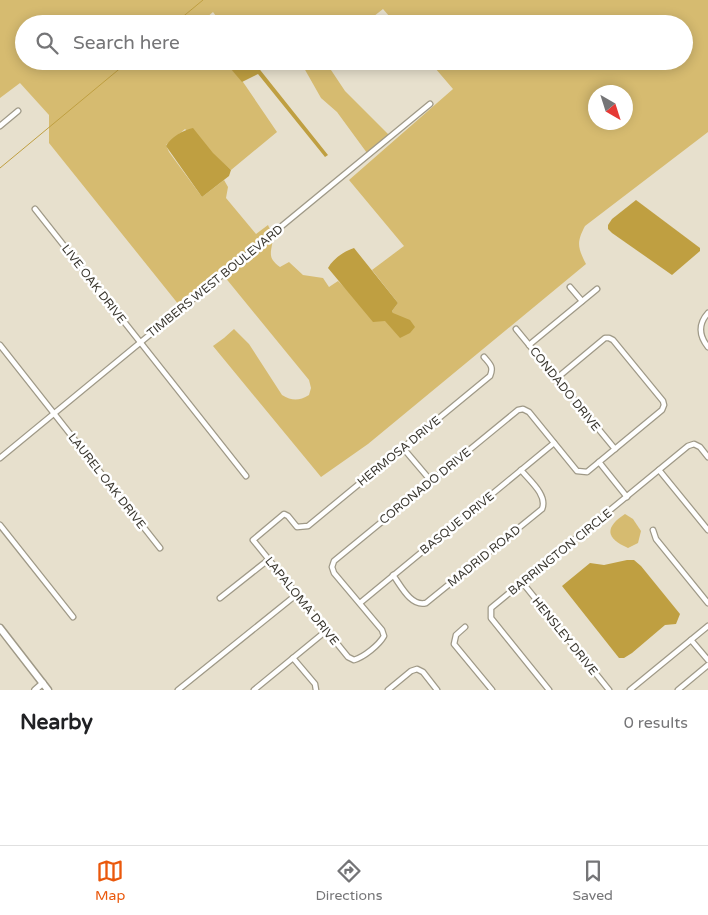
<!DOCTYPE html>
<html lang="en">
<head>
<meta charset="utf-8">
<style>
  :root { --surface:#fff; --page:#f2f2f2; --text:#202124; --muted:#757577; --line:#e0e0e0; --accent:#ea580c }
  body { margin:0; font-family:"Varela Round",sans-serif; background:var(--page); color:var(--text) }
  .compass { position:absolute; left:588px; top:85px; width:45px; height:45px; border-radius:50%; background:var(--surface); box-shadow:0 2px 12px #0003; rotate:141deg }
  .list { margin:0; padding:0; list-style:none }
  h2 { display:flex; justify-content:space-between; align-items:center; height:65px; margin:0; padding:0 20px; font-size:21px }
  h2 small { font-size:16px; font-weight:400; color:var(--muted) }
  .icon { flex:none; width:28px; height:28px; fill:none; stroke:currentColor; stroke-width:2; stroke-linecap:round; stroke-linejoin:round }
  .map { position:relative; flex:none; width:708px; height:690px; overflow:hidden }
  .search { position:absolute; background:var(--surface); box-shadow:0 2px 12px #0003; left:15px; right:15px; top:15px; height:55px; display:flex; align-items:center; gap:12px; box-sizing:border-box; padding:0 18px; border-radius:28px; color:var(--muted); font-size:19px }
  .sheet { height:155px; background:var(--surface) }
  nav { display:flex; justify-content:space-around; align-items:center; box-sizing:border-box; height:70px; border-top:1px solid var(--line); background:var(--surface); font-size:14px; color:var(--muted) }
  nav a { display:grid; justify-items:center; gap:2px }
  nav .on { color:var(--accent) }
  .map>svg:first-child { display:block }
  .green { fill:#d6bb70; fill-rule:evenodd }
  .water { fill:#bf9f41 }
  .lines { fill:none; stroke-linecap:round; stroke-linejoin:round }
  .stream { stroke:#bf9f41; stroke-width:1 }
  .minor-casing { stroke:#9f9987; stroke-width:7 }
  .tertiary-casing { stroke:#9f9987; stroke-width:8 }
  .secondary-casing { stroke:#9f9987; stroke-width:9 }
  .minor { stroke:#fff; stroke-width:4.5 }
  .tertiary { stroke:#fff; stroke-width:5.5 }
  .secondary { stroke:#fff; stroke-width:6 }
  .labels { text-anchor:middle; stroke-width:5; stroke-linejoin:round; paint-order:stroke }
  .street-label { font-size:12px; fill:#3b3830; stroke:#fff }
</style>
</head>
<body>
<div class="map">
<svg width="708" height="690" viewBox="0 0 708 690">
  <rect width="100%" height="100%" fill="#e7e0cd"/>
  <g class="green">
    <path d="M0 0H708V132L585 226C576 243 578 248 586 264L368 444 321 477 213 346 224 338 234 329 249 344 282 395C292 401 299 401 309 395L311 388 309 380 224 276 273 237C272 252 266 257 280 267L289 262 303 275 323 278 329 287 338 281 380 321H385L393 313 392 311 398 303 372 270 404 246 349 180 453 89 429 61H684V24H396L383 9 364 24H222L213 12 199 24H24V61H224L243 82 277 132 231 170 185 129 166 145 169 152 202 197 224 180 228 187 226 198 256 234 268 225 271 232 179 305 49 143V115L20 83 0 98ZM596 92H626V122H596Z"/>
    <path d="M294 61H325L345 91 389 135 367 153 337 112 321 98 304 68Z"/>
    <path d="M625 514 633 519 641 531 638 543 628 548C605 538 605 527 625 514Z"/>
  </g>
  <g class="water">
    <path d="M224 61H253L328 155 325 157 258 74 242 82Z"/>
    <path d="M193 128 213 153 231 170 229 176 202 197 166 146C171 137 183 130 193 128Z"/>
    <path d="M636 200 700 248V251L672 275 612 233 608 229V225L612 219Z"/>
    <path d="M354 248 398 303 392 311 393 313 410 320 415 327 410 333 400 338 385 321 373 322 328 268C333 259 344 251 354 248Z"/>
    <path d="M627 560H634L641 566 680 614 676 624 665 625 632 653 624 658H619L562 586 590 563 604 565Z"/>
  </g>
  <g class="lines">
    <g class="stream">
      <path d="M174 24 203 0"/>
      <path d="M0 168 129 61"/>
    </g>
    <defs>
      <g id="minor">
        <path d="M0 126 18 111"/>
        <path d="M35 209 246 476"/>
        <path d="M570 287 582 301"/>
        <path d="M708 313C698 324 699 336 708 347"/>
        <path d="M516 329 615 449"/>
        <path d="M0 345 160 548"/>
        <path d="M529 345 597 289"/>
        <path d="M484 357C490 364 494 367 490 376L308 526 297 527 288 516 284 514 253 540 348 657 354 660C364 657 379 645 384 636L382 630 334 573 332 567 334 561 518 410 523 409 529 412 577 471 587 472 662 410 664 405 663 401 613 340 609 338H605L557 378"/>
        <path d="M403 448 431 481"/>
        <path d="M0 458 430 104"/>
        <path d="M599 462 627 497"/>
        <path d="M659 470 708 530"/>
        <path d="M0 525 73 617"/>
        <path d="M653 530 656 539 708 603"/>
        <path d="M393 575C401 586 411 607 426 603L542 509C548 495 529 480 521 470"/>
        <path d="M522 582 609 690"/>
        <path d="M220 598 268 560"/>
        <path d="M360 603 554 443"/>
        <path d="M465 627 456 635 454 644 492 690"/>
        <path d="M691 640 708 660"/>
        <path d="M293 658 315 684 316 690"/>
        <path d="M178 690 296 595"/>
        <path d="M254 690 326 631"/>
        <path d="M388 690 411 671 417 669 423 672 437 690"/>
        <path d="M549 690 491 618V608L688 446 694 444 700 447 708 457"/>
        <path d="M630 690 708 626"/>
        <path d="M678 690 708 665"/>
      </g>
      <path id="tertiary" d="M35 690 43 683"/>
      <path id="secondary" d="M0 628 48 690"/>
    </defs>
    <use href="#minor" class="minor-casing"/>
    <use href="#tertiary" class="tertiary-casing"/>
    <use href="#secondary" class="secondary-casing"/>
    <use href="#minor" class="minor"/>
    <use href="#tertiary" class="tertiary"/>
    <use href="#secondary" class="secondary"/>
  </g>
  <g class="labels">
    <g class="street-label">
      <text transform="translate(215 281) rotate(-39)" y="4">TIMBERS WEST BOULEVARD</text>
      <text transform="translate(94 284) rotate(52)" y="4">LIVE OAK DRIVE</text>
      <text transform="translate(565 389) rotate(51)" y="4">CONDADO DRIVE</text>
      <text transform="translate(399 451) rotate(-39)" y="4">HERMOSA DRIVE</text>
      <text transform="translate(107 481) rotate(52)" y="4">LAUREL OAK DRIVE</text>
      <text transform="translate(425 486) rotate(-39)" y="4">CORONADO DRIVE</text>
      <text transform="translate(457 523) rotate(-39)" y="4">BASQUE DRIVE</text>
      <text transform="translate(560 552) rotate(-39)" y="4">BARRINGTON CIRCLE</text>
      <text transform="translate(484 556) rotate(-39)" y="4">MADRID ROAD</text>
      <text transform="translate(302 601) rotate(51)" y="4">LAPALOMA DRIVE</text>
      <text transform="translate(565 636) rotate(51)" y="4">HENSLEY DRIVE</text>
    </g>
  </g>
</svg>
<svg class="compass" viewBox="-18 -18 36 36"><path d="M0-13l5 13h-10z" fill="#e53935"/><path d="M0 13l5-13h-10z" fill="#757577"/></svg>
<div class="search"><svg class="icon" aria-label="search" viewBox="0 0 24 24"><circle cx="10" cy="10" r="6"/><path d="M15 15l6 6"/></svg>Search here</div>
</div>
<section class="sheet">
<h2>Nearby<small>0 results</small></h2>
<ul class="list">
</ul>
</section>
<nav>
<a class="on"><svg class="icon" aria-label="map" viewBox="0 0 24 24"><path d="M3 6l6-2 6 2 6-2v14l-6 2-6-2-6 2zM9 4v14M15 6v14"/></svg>Map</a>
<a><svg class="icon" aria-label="directions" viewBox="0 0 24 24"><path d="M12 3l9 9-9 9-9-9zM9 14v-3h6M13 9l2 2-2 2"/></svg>Directions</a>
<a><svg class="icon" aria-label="saved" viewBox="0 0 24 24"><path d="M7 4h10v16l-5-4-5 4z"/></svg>Saved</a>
</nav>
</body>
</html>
